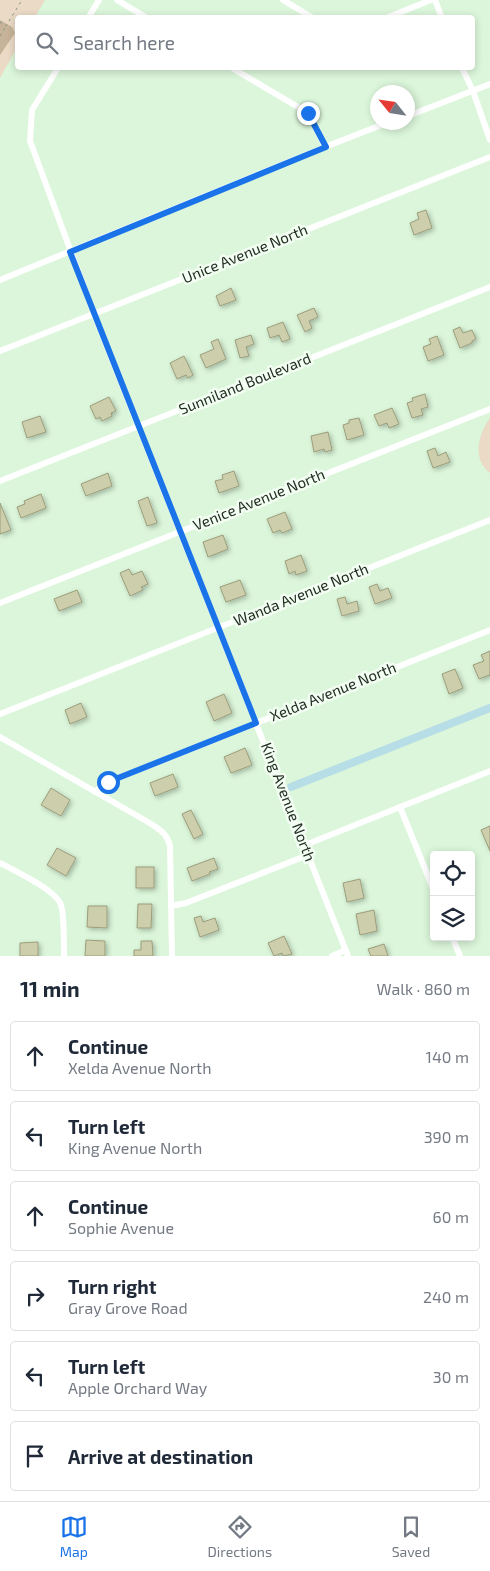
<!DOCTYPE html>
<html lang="en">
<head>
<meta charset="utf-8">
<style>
  :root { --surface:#fff; --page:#f6f6f7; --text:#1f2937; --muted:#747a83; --line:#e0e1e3; --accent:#1a73e8 }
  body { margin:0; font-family:"Exo 2",sans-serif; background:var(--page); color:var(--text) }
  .controls { position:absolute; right:15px; bottom:15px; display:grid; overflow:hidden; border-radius:5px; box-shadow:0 2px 8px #0003 }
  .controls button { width:45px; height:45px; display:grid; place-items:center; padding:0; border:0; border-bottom:1px solid var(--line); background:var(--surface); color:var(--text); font:25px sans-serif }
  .compass { position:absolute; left:370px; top:85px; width:45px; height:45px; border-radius:50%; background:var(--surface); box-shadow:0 2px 8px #0003; rotate:300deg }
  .stop { position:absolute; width:15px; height:15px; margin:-11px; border:4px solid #1a73e8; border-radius:50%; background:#fff }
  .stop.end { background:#1a73e8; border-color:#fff; box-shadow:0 1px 5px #0008 }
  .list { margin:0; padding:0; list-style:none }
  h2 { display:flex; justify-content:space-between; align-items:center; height:65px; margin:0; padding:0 20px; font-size:21px }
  h2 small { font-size:16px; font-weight:400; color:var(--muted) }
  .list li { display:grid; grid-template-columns:32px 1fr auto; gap:15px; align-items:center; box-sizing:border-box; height:70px; margin:0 10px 10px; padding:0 10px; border:1px solid var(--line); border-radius:5px }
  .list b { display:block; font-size:19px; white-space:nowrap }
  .list p { margin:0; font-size:16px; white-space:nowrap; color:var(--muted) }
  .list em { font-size:16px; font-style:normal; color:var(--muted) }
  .icon { flex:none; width:28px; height:28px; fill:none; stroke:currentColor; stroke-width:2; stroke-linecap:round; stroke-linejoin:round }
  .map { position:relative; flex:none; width:490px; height:956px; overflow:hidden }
  .search { position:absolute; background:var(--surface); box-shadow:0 2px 8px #0003; left:15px; right:15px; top:15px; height:55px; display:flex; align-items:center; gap:12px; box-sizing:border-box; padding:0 18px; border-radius:5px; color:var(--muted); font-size:19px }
  .sheet { height:545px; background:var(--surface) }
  nav { display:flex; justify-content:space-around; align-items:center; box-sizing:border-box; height:70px; border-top:1px solid var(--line); background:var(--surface); font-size:14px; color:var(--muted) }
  nav a { display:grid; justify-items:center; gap:2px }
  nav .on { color:var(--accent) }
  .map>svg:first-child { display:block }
  .green { fill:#eadac6 }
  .forest { fill:#c6b399 }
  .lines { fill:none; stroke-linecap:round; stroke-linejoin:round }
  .canal { stroke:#b7dde6; stroke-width:8 }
  .building { fill:#cdcfac; stroke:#9b9d7b; filter:url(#shadow) }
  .path { stroke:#839682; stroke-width:1; stroke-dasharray:2.5 4; stroke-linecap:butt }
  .street { stroke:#fff; stroke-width:6 }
  .route { stroke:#1a73e8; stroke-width:6 }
  .labels { text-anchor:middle; stroke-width:5; stroke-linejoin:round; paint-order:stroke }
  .street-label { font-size:15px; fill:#232d22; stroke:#f3fef3 }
</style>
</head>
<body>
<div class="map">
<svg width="490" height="956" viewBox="0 0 490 956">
  <defs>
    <filter id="shadow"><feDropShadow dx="2" dy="2" stdDeviation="2.5" flood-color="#0004"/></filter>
  </defs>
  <rect width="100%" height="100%" fill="#dbf6da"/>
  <g class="green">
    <path d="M0 0H45L35 17 18 18 17 48 0 78Z"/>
    <path d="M490 418V473C472 460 478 434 490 418Z"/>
  </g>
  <path class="forest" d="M0 20 12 27 15 33 0 55Z"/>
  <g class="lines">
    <path class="canal" d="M291 787 490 708"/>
  </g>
  <g class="building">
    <path d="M426 210 432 228 414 235 410 223 419 219 417 213Z"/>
    <path d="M231 288 236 300 220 306 216 296Z"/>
    <path d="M314 308 318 317 309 321 312 328 305 332 297 315Z"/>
    <path d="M283 322 290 339 282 342 279 335 270 338 267 328Z"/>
    <path d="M460 327 463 333 472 330 476 339 472 341V343L460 348 453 330Z"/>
    <path d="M251 335 254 344 246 347 249 356 240 358 235 340Z"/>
    <path d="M437 336 444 355 428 361 423 347 431 344 429 339Z"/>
    <path d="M218 339 226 359 206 368 200 355 214 349 211 342Z"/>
    <path d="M184 356 193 375 188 378 186 375 177 379 170 363Z"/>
    <path d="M425 394 428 407 421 409 423 415 412 418 407 403 413 401 412 398Z"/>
    <path d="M109 397 116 411 111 413 112 416 102 421 100 417 96 419 90 406Z"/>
    <path d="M392 408 399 424 389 428 387 423 379 426 374 415Z"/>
    <path d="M40 416 46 432 27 438 22 422Z"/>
    <path d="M359 418 364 435 347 440 343 425 349 423V420Z"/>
    <path d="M328 432 332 450 325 452 324 449 314 452 311 436Z"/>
    <path d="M435 448 438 456 446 452 450 462 433 468 427 451Z"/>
    <path d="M234 471 239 486 219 493 215 481 223 479 222 475Z"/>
    <path d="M108 473 112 486 86 496 81 484Z"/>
    <path d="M41 494 46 508 21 518 17 507 25 504 24 501Z"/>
    <path d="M148 497 157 523 147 526 138 501Z"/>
    <path d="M0 503 11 530 0 534Z"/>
    <path d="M285 512 292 529 282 533 280 530 273 533 267 519Z"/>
    <path d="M223 535 228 549 208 557 203 542Z"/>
    <path d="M301 555 307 571 296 575 295 571 289 574 285 561Z"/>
    <path d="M129 569 132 575 142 571 148 584 141 587 143 590 130 596 120 573Z"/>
    <path d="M240 580 246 595 226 602 220 587Z"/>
    <path d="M377 584 380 591 388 588 392 598 375 604 369 587Z"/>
    <path d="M77 590 82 602 59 611 54 599Z"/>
    <path d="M345 597 347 604 357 601 359 611 342 616 337 599Z"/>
    <path d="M490 651V676L489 675 479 679 473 665 484 661 481 655Z"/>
    <path d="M455 669 463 688 449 694 442 674Z"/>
    <path d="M224 694 232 713 214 721 206 702Z"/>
    <path d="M81 703 87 717 70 724 65 710Z"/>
    <path d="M245 748 252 765 231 773 224 757Z"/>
    <path d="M173 774 178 787 155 796 150 783Z"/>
    <path d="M51 788 70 800 61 816 41 805Z"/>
    <path d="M191 810 203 834 194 839 182 814Z"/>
    <path d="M490 826V851L481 830Z"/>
    <path d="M57 848 76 858 66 876 47 865Z"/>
    <path d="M214 858 218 869 209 872 210 874 192 881 187 868Z"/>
    <rect x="136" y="867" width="18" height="21"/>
    <path d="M360 879 364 898 347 902 343 883Z"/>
    <path d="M138 904H152L151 928H137Z"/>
    <path d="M88 906H107V928L87 927Z"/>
    <path d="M374 910 377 931 360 935 356 914Z"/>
    <path d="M201 916 203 922 215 918 219 930 200 937 194 918Z"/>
    <path d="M284 936 292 954 283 956 282 953 274 956 268 943Z"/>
    <path d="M86 940 105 941V956H85Z"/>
    <path d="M141 941H152L153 956H134V950H141Z"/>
    <path d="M38 942V956H20V943Z"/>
    <path d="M384 944 388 956H371L368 949Z"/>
  </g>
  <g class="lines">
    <g class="path">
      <path d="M0 22 6 26 22 0"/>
      <path d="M0 36 6 26"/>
    </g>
    <g class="street">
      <path d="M117 0 147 18"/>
      <path d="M283 0 313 18"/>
      <path d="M435 0 442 18"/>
      <path d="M88 18 99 0"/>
      <path d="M386 18 431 0"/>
      <path d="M58 68 32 110 30 141 94 314 348 956"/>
      <path d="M232 68 308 113 325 147"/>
      <path d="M462 68 473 91 490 140"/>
      <path d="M408 116 490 84"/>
      <path d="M0 280 325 147 389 122"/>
      <path d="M0 351 490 157"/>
      <path d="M0 481 490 287"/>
      <path d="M0 603 490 409"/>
      <path d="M0 714 490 520"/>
      <path d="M0 737 148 822C159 829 167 833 170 846L172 956"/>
      <path d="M95 792 108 782 490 630"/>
      <path d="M400 807 434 891"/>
      <path d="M305 845 490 771"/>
      <path d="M0 863C15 871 56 890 61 905 64 914 64 945 64 956"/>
      <path d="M171 906 186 903 308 855"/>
      <path d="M452 937 460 956"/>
      <path d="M332 956 346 950"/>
    </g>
  </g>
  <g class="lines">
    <path class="route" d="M108 782 256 723 70 252 326 147 308 113"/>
  </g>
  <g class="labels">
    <g class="street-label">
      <text transform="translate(245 254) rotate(-22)" y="5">Unice Avenue North</text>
      <text transform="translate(245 384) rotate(-22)" y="5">Sunniland Boulevard</text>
      <text transform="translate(259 500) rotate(-22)" y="5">Venice Avenue North</text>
      <text transform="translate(301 595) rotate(-22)" y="5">Wanda Avenue North</text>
      <text transform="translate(333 692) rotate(-22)" y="5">Xelda Avenue North</text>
      <text transform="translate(288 802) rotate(69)" y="5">King Avenue North</text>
    </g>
  </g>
</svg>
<div class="controls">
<button><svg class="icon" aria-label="locate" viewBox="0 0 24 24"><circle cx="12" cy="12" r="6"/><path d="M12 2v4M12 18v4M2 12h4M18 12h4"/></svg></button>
<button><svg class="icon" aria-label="layers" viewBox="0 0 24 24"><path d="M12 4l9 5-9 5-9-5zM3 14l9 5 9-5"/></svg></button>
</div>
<svg class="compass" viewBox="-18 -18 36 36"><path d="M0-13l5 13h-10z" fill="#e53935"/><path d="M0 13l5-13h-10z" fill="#747a83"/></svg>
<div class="stop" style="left:108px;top:782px"></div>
<div class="stop end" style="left:308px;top:113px"></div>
<div class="search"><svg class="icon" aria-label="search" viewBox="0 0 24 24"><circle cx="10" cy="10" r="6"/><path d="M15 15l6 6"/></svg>Search here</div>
</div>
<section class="sheet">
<h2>11 min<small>Walk · 860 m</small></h2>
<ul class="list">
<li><svg class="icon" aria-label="ahead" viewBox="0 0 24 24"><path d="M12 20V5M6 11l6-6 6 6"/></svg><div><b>Continue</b><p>Xelda Avenue North</p></div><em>140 m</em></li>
<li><svg class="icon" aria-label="left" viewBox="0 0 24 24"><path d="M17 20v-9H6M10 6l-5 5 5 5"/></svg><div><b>Turn left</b><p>King Avenue North</p></div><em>390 m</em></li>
<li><svg class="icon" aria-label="ahead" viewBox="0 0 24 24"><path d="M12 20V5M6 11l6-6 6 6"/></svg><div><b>Continue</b><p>Sophie Avenue</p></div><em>60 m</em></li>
<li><svg class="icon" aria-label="right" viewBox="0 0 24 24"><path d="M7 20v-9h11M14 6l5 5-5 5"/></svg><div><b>Turn right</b><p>Gray Grove Road</p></div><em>240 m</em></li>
<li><svg class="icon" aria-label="left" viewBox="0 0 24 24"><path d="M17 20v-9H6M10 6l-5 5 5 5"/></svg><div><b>Turn left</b><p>Apple Orchard Way</p></div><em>30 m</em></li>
<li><svg class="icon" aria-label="arrive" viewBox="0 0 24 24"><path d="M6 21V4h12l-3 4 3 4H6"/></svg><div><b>Arrive at destination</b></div></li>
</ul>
</section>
<nav>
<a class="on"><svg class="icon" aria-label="map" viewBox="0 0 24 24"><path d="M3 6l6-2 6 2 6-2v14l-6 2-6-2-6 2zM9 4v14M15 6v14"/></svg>Map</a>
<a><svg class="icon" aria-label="directions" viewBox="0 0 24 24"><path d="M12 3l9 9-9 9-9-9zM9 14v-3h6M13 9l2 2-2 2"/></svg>Directions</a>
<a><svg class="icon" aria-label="saved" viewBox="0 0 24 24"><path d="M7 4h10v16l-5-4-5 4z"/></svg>Saved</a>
</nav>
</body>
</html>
